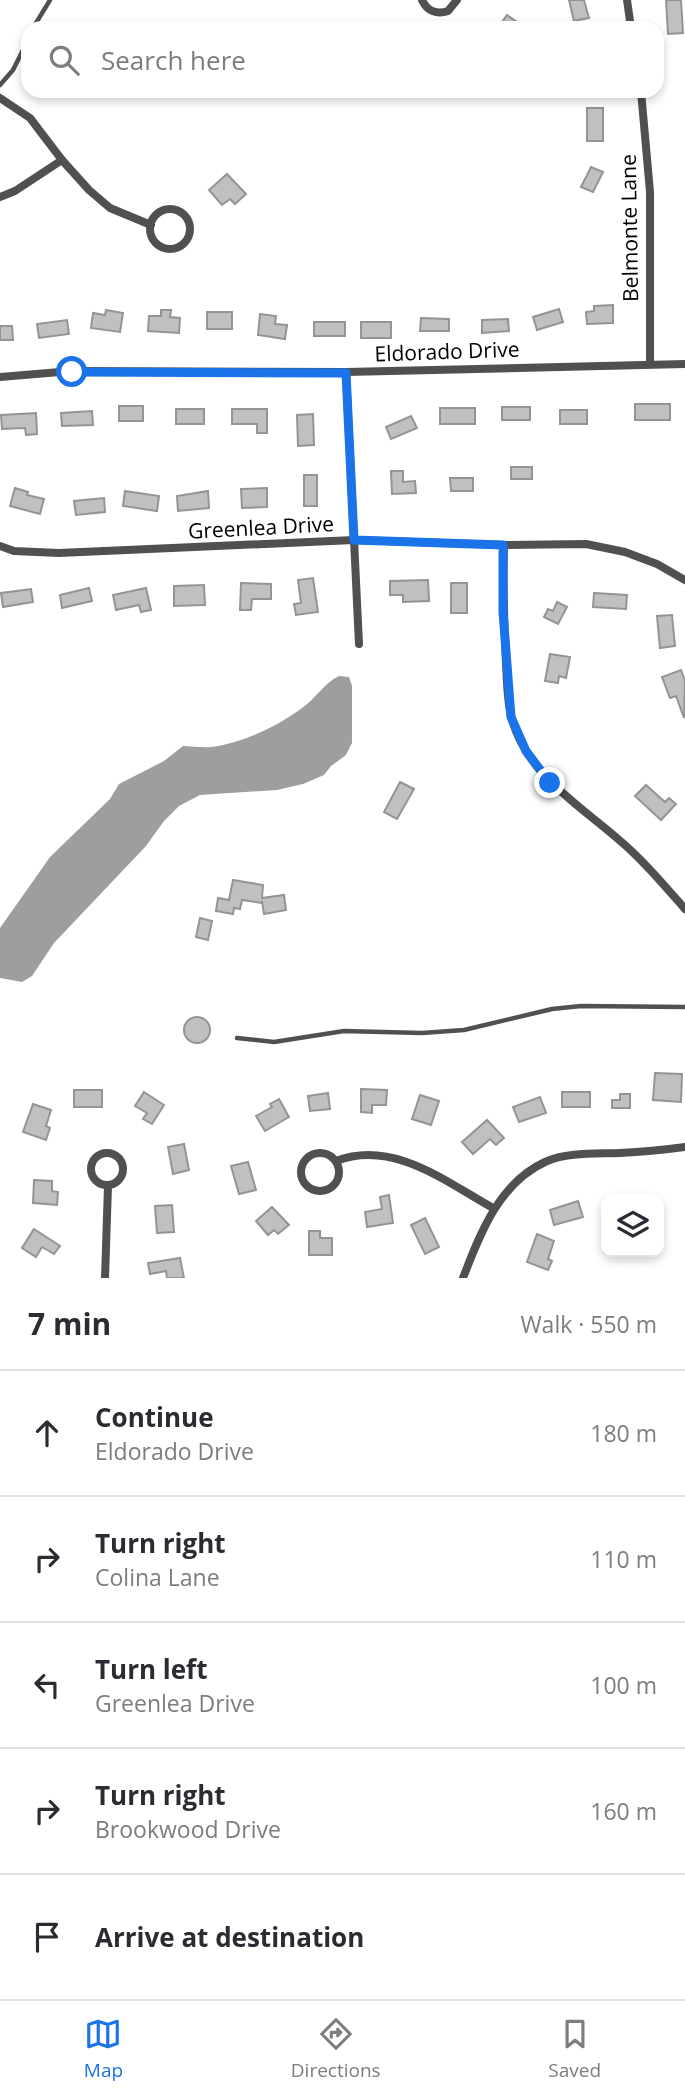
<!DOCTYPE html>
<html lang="en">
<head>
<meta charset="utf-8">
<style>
  :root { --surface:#fff; --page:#f7f7f7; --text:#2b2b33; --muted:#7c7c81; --line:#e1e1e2; --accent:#1a73e8 }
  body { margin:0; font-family:"Open Sans",sans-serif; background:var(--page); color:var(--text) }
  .controls { position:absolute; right:21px; bottom:21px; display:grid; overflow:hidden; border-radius:14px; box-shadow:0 4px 10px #0003 }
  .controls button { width:63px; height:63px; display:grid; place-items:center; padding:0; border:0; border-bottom:2px solid var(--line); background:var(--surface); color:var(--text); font:35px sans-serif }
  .stop { position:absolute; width:21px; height:21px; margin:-16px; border:5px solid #1a73e8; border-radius:50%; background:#fff }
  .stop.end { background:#1a73e8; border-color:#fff; box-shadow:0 2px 7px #0008 }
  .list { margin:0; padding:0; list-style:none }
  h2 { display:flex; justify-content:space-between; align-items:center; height:91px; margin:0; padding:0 28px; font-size:30px }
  h2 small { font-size:23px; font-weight:400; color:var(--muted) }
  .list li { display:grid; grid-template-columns:46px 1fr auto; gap:21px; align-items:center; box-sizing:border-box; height:126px; padding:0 28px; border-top:2px solid var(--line) }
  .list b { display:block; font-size:26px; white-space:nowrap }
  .list p { margin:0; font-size:23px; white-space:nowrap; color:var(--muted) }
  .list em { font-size:23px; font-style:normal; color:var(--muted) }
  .icon { flex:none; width:38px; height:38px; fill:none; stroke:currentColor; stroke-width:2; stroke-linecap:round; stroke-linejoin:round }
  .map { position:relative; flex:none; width:685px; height:1278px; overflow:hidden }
  .search { position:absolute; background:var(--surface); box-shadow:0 4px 10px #0003; left:21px; right:21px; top:21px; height:77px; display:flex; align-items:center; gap:18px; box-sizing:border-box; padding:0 24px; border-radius:21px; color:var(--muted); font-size:26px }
  .sheet { height:721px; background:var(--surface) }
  nav { display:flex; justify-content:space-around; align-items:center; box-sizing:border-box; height:98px; border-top:2px solid var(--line); background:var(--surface); font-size:19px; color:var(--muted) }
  nav a { display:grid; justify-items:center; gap:4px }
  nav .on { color:var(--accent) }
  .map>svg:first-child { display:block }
  .water { fill:#9e9e9e }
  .building { fill:#c0c0c0; stroke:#949494; stroke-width:2 }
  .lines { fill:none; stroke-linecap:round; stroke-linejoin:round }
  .lane { stroke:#505050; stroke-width:4.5 }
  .street { stroke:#505050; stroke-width:8 }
  .route { stroke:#1a73e8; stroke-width:9 }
  .labels { text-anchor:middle; stroke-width:7; stroke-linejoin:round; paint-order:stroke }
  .street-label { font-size:21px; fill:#000; stroke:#fff }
</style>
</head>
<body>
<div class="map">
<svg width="685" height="1278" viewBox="0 0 685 1278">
  <rect width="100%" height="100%" fill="#fff"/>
  <path class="water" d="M339 676 349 677 352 686V743L346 755 331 766 324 775 303 784 277 790 200 795 179 806 164 821 146 846 54 943 32 976 22 982 0 978V928L50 857 110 799 119 784 164 761 183 746C192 746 202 748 211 747 244 743 280 725 306 705 318 695 325 683 339 676Z"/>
  <g class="building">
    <path d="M569 0H584L589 18 574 21Z"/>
    <path d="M666 0H681L683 33 668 34Z"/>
    <path d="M507 15 526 28H498Z"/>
    <rect x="587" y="108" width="16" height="33"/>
    <path d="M591 167 603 172 593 192 581 187Z"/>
    <path d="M227 174 246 194 235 204 230 199 222 205 209 190Z"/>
    <path d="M613 305V323L587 324 586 312 594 311V306Z"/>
    <path d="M559 309 563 322 537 330 533 317Z"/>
    <path d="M106 310 123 313 120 332 91 328 93 313 105 315Z"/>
    <path d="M161 310H171L170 317 180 318 179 333 148 331 149 316H161Z"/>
    <rect x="207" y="312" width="25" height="17"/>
    <path d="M260 314 276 316 275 324 287 325 285 339 258 335Z"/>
    <path d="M421 318 449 319V331H420Z"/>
    <path d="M508 319 509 331 482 333V320Z"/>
    <path d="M67 320 69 334 39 338 37 324Z"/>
    <rect x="314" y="322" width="31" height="14"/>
    <rect x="361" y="322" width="30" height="16"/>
    <path d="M0 326H12L13 340H0Z"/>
    <rect x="635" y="404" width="35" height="16"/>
    <rect x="119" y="406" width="24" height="15"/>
    <rect x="502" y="407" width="28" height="13"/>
    <rect x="440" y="408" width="35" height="16"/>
    <rect x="176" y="409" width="28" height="15"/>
    <path d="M232 409H267V433H257V424H232Z"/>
    <rect x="560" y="410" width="27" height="14"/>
    <path d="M92 411 93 425 62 426 61 413Z"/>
    <path d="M36 413 37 434 26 435 25 428 2 429 1 415Z"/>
    <path d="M313 414 314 445 298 446 297 415Z"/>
    <path d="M411 416 417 428 391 439 386 427Z"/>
    <rect x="511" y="467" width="21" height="12"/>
    <path d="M391 471H403V482L415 481 416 493 392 494Z"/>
    <rect x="304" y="475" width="13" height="31"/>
    <path d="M450 478H473V491H451Z"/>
    <path d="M15 488 28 492 27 495 44 499 40 514 10 506Z"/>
    <path d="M267 488V507L242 508 241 489Z"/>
    <path d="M125 491 159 496 157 511 123 506Z"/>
    <path d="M208 491 209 508 178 511 177 496Z"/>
    <path d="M104 498 105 512 76 515 74 501Z"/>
    <path d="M313 578 318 612 296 615 294 604 301 603 298 580Z"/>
    <path d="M428 580 429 601 403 602V595H390V581Z"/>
    <path d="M241 583 271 584V599H252L251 610H240Z"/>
    <rect x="451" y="583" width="16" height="30"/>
    <path d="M204 585 205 605 174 606V586Z"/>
    <path d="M89 588 92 601 62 608 60 595Z"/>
    <path d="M146 588 151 610 141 612 139 605 116 610 113 595Z"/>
    <path d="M31 589 33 602 3 607 1 593Z"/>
    <path d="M594 593 627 595 626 609 593 607Z"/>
    <path d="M557 602 567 607 558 624 544 617 548 609 553 611Z"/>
    <path d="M672 615 675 646 660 648 657 616Z"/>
    <path d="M550 654 570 657 566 678 559 676 558 683 545 681Z"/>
    <path d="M681 670 685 681 684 718 676 696 670 698 662 677Z"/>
    <path d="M400 782 414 789 397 819 384 812Z"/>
    <path d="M646 785 665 802 669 798 676 804 661 820 635 796Z"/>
    <path d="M233 880 263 885 262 898 284 895 286 910 264 914 262 901V903L242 900 240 909 234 908 233 914 216 911 218 898 229 900Z"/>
    <path d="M200 918 212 921 208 940 196 937Z"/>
    <circle cx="197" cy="1030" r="13"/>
    <path d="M655 1073 682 1074 681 1102 653 1100Z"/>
    <path d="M361 1089 387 1090 386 1105H372V1113L361 1112Z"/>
    <rect x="74" y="1090" width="28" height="17"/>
    <path d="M144 1092 164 1105 152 1124 143 1119 147 1113 135 1106Z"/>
    <rect x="562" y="1092" width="28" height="15"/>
    <path d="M328 1093 330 1109 310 1111 308 1096Z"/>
    <path d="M620 1094H630V1108H612V1100H620Z"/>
    <path d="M420 1095 439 1101 431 1125 412 1119Z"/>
    <path d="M540 1097 546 1113 519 1122 513 1107Z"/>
    <path d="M279 1099 289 1117 265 1131 256 1116 272 1107 270 1104Z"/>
    <path d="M33 1104 51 1110 46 1126 50 1128 46 1140 23 1132Z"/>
    <path d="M487 1120 504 1138 496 1145 490 1139 473 1154 462 1142Z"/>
    <path d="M184 1144 189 1170 173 1174 168 1147Z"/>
    <path d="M248 1162 256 1190 239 1194 231 1166Z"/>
    <path d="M34 1180 52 1181V1191L58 1192 57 1205 33 1203Z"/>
    <path d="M389 1195 393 1223 367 1227 365 1212 382 1209 380 1197Z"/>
    <path d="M578 1201 583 1217 554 1225 550 1210Z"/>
    <path d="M172 1205 174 1232 157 1233 155 1206Z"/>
    <path d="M272 1207 289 1225 278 1234 274 1230 268 1235 256 1221Z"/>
    <path d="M425 1218 439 1247 425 1254 411 1225Z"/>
    <path d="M34 1229 60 1246 54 1254 42 1247 36 1257 22 1248Z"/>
    <path d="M309 1231H320V1238H332V1255H309Z"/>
    <path d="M537 1234 554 1241 548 1259 552 1261 548 1270 527 1262Z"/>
    <path d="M180 1258 184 1278H167L166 1271 150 1274 148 1263Z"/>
  </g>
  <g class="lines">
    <g class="lane">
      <path d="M33 28 50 0"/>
      <path d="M0 85 13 70 28 40"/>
      <path d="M237 1038 274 1042 344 1031 422 1033 464 1030 552 1009 581 1006 685 1007"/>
    </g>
    <g class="street">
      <path d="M422 0C427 11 437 15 448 11L457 0"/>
      <path d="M627 0 631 28"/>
      <path d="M641 91 650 192V364"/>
      <path d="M0 98 30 118 62 160 89 190 110 208 151 225"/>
      <path d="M0 197 15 191 62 160"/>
      <circle cx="170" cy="229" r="20"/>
      <path d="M346 372 359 644"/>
      <path d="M0 377 72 371 346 372 685 364"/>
      <path d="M504 545C503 584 504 623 506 663 507 680 507 699 511 716 525 773 578 804 618 839 643 860 664 885 685 909"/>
      <path d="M0 546 14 551 59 553 354 540 504 545 586 544 625 552 657 564 685 580"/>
      <circle cx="107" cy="1169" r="16"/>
      <circle cx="320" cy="1172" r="19"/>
      <path d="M336 1161C393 1139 446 1182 493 1208"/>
      <path d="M105 1278 108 1186"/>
      <path d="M463 1278C480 1234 499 1183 545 1162 567 1152 596 1154 620 1153 642 1152 663 1150 685 1147"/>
    </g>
  </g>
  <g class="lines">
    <path class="route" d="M72 372 346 373 354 540 503 545V612L511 717 526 751 550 783"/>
  </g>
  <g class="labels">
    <g class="street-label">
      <text transform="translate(630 228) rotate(-91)" y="7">Belmonte Lane</text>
      <text transform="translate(447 352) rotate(-2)" y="7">Eldorado Drive</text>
      <text transform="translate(261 528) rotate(-3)" y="7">Greenlea Drive</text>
    </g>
  </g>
</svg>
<div class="controls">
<button><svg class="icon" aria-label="layers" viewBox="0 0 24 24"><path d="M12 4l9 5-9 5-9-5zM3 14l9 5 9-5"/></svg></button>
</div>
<div class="stop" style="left:72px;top:372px"></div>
<div class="stop end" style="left:550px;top:783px"></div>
<div class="search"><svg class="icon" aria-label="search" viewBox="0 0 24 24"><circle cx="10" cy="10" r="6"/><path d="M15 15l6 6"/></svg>Search here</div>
</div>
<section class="sheet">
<h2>7 min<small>Walk · 550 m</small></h2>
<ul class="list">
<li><svg class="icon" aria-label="ahead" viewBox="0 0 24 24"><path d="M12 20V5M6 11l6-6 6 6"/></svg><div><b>Continue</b><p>Eldorado Drive</p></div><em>180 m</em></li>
<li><svg class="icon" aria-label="right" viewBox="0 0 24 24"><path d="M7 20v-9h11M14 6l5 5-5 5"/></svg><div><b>Turn right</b><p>Colina Lane</p></div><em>110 m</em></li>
<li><svg class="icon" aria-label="left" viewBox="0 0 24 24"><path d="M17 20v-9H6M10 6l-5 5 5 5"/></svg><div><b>Turn left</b><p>Greenlea Drive</p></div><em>100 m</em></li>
<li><svg class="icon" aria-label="right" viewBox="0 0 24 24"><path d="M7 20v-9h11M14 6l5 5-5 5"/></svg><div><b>Turn right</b><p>Brookwood Drive</p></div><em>160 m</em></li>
<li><svg class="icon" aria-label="arrive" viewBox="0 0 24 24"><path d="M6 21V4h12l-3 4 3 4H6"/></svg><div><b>Arrive at destination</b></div></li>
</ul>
</section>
<nav>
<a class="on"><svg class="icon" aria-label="map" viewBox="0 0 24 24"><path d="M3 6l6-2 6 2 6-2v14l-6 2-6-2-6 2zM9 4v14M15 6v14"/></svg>Map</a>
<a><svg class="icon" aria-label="directions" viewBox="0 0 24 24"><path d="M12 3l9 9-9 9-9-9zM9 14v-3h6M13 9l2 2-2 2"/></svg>Directions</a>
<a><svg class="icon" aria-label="saved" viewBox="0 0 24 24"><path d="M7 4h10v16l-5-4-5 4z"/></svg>Saved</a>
</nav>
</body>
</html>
